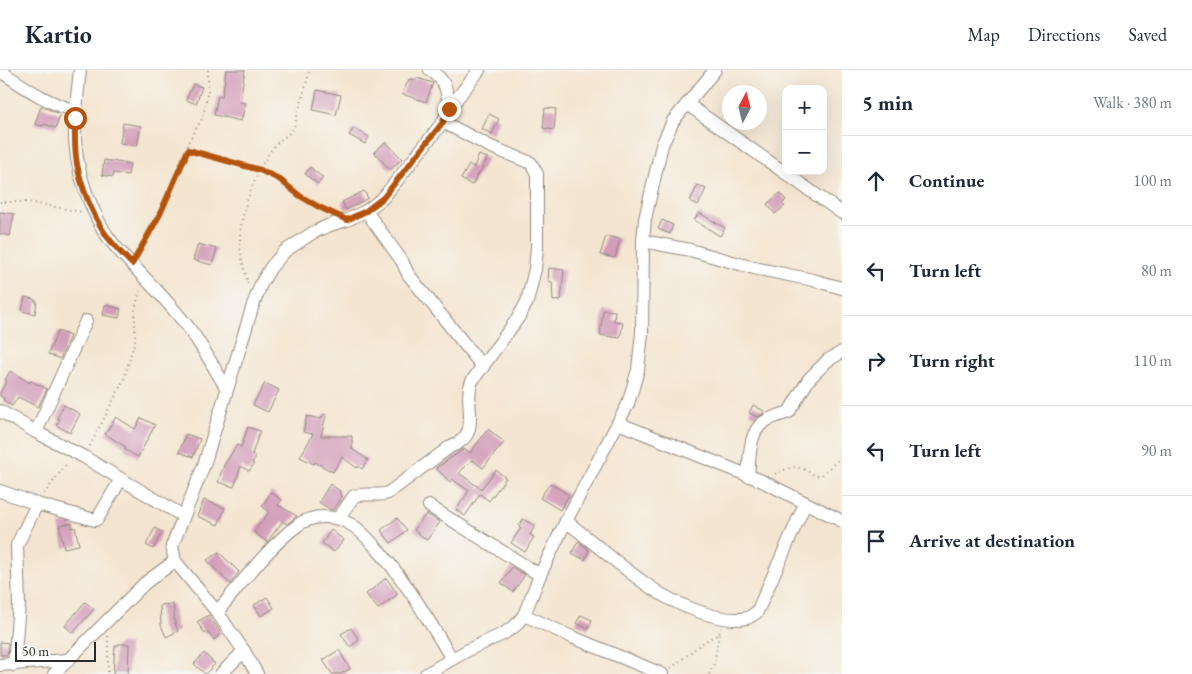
<!DOCTYPE html>
<html lang="en">
<head>
<meta charset="utf-8">
<style>
  :root { --surface:#fff; --page:#f6f6f7; --text:#1f2937; --muted:#747a83; --line:#e0e1e3 }
  body { margin:0; font-family:"EB Garamond",serif; background:var(--page); color:var(--text) }
  .controls { position:absolute; right:15px; top:15px; display:grid; overflow:hidden; border-radius:10px; box-shadow:0 5px 20px #0002 }
  .controls button { width:45px; height:45px; display:grid; place-items:center; padding:0; border:0; border-bottom:1px solid var(--line); background:var(--surface); color:var(--text); font:25px sans-serif }
  .compass { position:absolute; left:722px; top:15px; width:45px; height:45px; border-radius:50%; background:var(--surface); box-shadow:0 5px 20px #0002; rotate:7deg }
  .scale { position:absolute; left:15px; bottom:12px; width:81px; box-sizing:border-box; padding-left:5px; border:2px solid #2b2b2b; border-top:0; font-size:14px; line-height:18px; white-space:nowrap; color:#2b2b2b; -webkit-text-stroke:4px #f6f6f2; paint-order:stroke }
  .stop { position:absolute; width:15px; height:15px; margin:-11px; border:4px solid #b45309; border-radius:50%; background:#fff }
  .stop.end { background:#b45309; border-color:#fff; box-shadow:0 1px 5px #0008 }
  .list { margin:0; padding:0; list-style:none }
  h2 { display:flex; justify-content:space-between; align-items:center; height:65px; margin:0; padding:0 20px; font-size:21px }
  h2 small { font-size:16px; font-weight:400; color:var(--muted) }
  .list li { display:grid; grid-template-columns:32px 1fr auto; gap:15px; align-items:center; box-sizing:border-box; height:90px; padding:0 20px; border-top:1px solid var(--line) }
  .list b { display:block; font-size:19px; white-space:nowrap }
  .list em { font-size:16px; font-style:normal; color:var(--muted) }
  .icon { flex:none; width:28px; height:28px; fill:none; stroke:currentColor; stroke-width:2; stroke-linecap:round; stroke-linejoin:round }
  .map { position:relative; flex:none; width:842px; height:604px; overflow:hidden }
  header { display:flex; align-items:center; gap:30px; box-sizing:border-box; height:70px; padding:0 25px; background:var(--surface); border-bottom:1px solid var(--line) }
  header strong { font-size:24px }
  nav { display:flex; gap:28px; margin-inline-start:auto; font-size:18px }
  main { display:flex }
  aside { flex:1; background:var(--surface) }
  .map>svg:first-child { display:block }
  .building { fill:#d29db8 }
  .lines { fill:none; stroke-linecap:round; stroke-linejoin:round }
  .minor-casing { stroke:#90887e; stroke-width:14 }
  .path { stroke:#90887e; stroke-width:2; stroke-dasharray:1 4; stroke-linecap:butt }
  .minor { stroke:#fff; stroke-width:12 }
  .route { stroke:#b45309; stroke-width:6 }
</style>
</head>
<body>
<header>
<strong>Kartio</strong>
<nav><a>Map</a><a>Directions</a><a>Saved</a></nav>
</header>
<main>
<div class="map">
<svg width="842" height="604" viewBox="0 0 842 604">
  <rect width="100%" height="100%" fill="#f6f6f2"/>
  <filter id="ink" filterUnits="userSpaceOnUse"><feTurbulence type="fractalNoise" baseFrequency=".02" numOctaves="2"/><feDisplacementMap in="SourceGraphic" scale="10" xChannelSelector="R" yChannelSelector="G"/><feConvolveMatrix kernelMatrix="1 2 1 2 8 2 1 2 1" color-interpolation-filters="sRGB"/></filter>
  <filter id="wash" filterUnits="userSpaceOnUse"><feTurbulence type="fractalNoise" baseFrequency=".0096" numOctaves="4" result="noise"/><feDisplacementMap in="SourceGraphic" scale="20" xChannelSelector="R" yChannelSelector="G"/><feGaussianBlur stdDeviation="1.12" result="paint"/><feColorMatrix in="noise" values="0 0 0 0 0 0 0 0 0 0 0 0 0 0 0 0 0 1.4 0 .05"/><feComposite in="paint" operator="in"/></filter>
  <g filter="url(#wash)">
    <rect width="100%" height="100%" fill="#f4e5d0"/>
    <g id="blocks">
      <g class="building">
        <path d="M226 0H245L240 32 246 33 241 51 214 45 218 26 222 27Z"/>
        <path d="M417 8 433 13 426 32 402 24 409 9 416 10Z"/>
        <path d="M193 14 202 17 196 34 186 30Z"/>
        <path d="M317 20 341 25 336 45 313 40Z"/>
        <path d="M41 36 60 44 56 58 44 54 43 56 35 54Z"/>
        <path d="M545 38 556 39 554 60 543 58Z"/>
        <path d="M489 44 499 49 492 64 482 59Z"/>
        <path d="M123 53 141 56 137 76 120 73Z"/>
        <path d="M354 58 369 67 365 74 349 65Z"/>
        <path d="M386 72 402 89 390 100 374 82Z"/>
        <path d="M479 85 488 88 472 115 461 109 469 95 474 97Z"/>
        <path d="M104 90 130 94 128 105 114 103 113 107 102 105Z"/>
        <path d="M310 97 323 108 318 114 305 104Z"/>
        <path d="M698 115 706 119 698 135 690 131Z"/>
        <path d="M364 121 368 128 346 140 342 132Z"/>
        <path d="M780 123 786 130 782 134 785 136 775 144 767 134Z"/>
        <path d="M0 142 14 144 10 166 0 164Z"/>
        <path d="M699 143 725 158 720 166 694 150Z"/>
        <path d="M662 150 673 155 670 164 658 159Z"/>
        <path d="M606 166 620 169 615 188 600 185Z"/>
        <path d="M198 174 217 179 212 195 193 190Z"/>
        <path d="M549 198 564 200 561 230 553 231 552 212 548 211Z"/>
        <path d="M25 227 34 229V231H37L35 244 22 241Z"/>
        <path d="M105 235 121 239 119 248 103 245Z"/>
        <path d="M603 240 615 241 614 251 623 252 620 268 600 265Z"/>
        <path d="M58 261 70 266 60 289 48 284Z"/>
        <path d="M10 301 30 313 31 311 47 319 38 337 18 327 12 336 3 330 4 328 0 326V323L7 311 5 310Z"/>
        <path d="M265 313 279 320 268 342 253 335Z"/>
        <path d="M64 335 80 344 70 363 56 355 60 350 57 348Z"/>
        <path d="M753 335 764 341V343L757 347 749 343Z"/>
        <path d="M324 344 326 345 321 366H352V379L368 390 362 399 358 396 357 398 342 387 333 402 315 392 314 394 300 387 313 364 303 362 307 346 321 349Z"/>
        <path d="M116 347 135 359 141 348 155 355 138 387 124 379 126 377 105 364Z"/>
        <path d="M248 357 260 361 252 384 256 387 252 393 254 394 249 401 241 396 234 417 218 412 224 395 237 375 241 377Z"/>
        <path d="M488 359 504 372 483 398 472 390 459 403 481 419 496 400 506 408 489 431 480 424 465 446 456 440 469 421 452 409 450 412 436 398 464 379 470 383Z"/>
        <path d="M186 364 200 369 193 387 179 382Z"/>
        <path d="M550 413 569 425 560 440 540 428Z"/>
        <path d="M330 414 340 421 339 423 342 426 339 430 340 431 333 440 329 439 319 432Z"/>
        <path d="M271 422 282 430 278 435 297 446 287 454 283 451 267 472 254 462 269 442 262 436Z"/>
        <path d="M204 430 225 438 218 455 197 446Z"/>
        <path d="M426 444 440 452 427 470 414 460Z"/>
        <path d="M397 448 407 460 391 473 381 460Z"/>
        <path d="M523 449 535 456 530 465 534 467 525 482 511 473 521 458 519 456Z"/>
        <path d="M72 453V458L75 457 79 475 64 478 59 455Z"/>
        <path d="M155 458 162 462 153 479 146 475Z"/>
        <path d="M331 460 344 470 334 482 322 473Z"/>
        <path d="M578 471 589 480 585 490 572 483Z"/>
        <path d="M219 482 239 502 230 514 211 495 207 490Z"/>
        <path d="M512 497 525 505 513 522 501 513Z"/>
        <path d="M386 508 398 524 378 539 366 524Z"/>
        <path d="M267 527 274 538 261 546 254 535Z"/>
        <path d="M85 532 94 539 73 563 65 556Z"/>
        <path d="M173 534 175 553 178 561 166 567 161 555 160 535Z"/>
        <path d="M209 545 221 563 214 570 207 562 205 564 197 552Z"/>
        <path d="M581 545 592 550 588 559 576 553Z"/>
        <path d="M351 558 359 570 350 577 341 564Z"/>
        <path d="M0 572 8 573 7 585H0Z"/>
        <path d="M118 574H129L128 604H113L115 576H118Z"/>
        <path d="M339 580 350 599 341 604H332L323 590Z"/>
        <path d="M204 583 215 594 205 604 194 594Z"/>
      </g>
    </g>
  </g>
  <g filter="url(#ink)">
    <use href="#blocks" fill-opacity="0" stroke="#90887e" stroke-width="1"/>
    <g class="lines">
      <defs>
        <g id="minor">
          <path d="M80 0C74 54 69 86 92 137 98 151 105 165 115 176 136 200 159 221 179 246 198 267 212 295 227 319"/>
          <path d="M430 0C447 11 447 21 449 39"/>
          <path d="M0 1C20 14 51 36 75 40"/>
          <path d="M687 34 842 143"/>
          <path d="M366 141 402 191 408 204 483 297"/>
          <path d="M643 171 690 180 754 198 813 210 842 218"/>
          <path d="M0 341 36 362 84 387 183 446"/>
          <path d="M618 353 762 411 842 451"/>
          <path d="M36 362 86 251"/>
          <path d="M748 406C750 390 748 362 764 352 772 347 781 345 789 342L809 309 828 290 842 282"/>
          <path d="M0 421 37 434 95 450 98 448 121 409"/>
          <path d="M429 436 540 505"/>
          <path d="M338 449 354 426C365 422 377 427 388 423L451 376C484 365 462 333 472 311L518 248 527 232 535 199 537 177V104L531 93 489 76 443 52"/>
          <path d="M566 451C594 473 621 497 650 517 673 533 719 554 747 548 750 547 754 544 757 542L805 434"/>
          <path d="M217 542C241 514 268 477 298 455 314 444 335 445 352 455 362 461 371 472 379 481 408 514 429 551 452 589"/>
          <path d="M524 545 572 567 662 604"/>
          <path d="M0 595 67 590"/>
          <path d="M14 595 19 534 17 475 37 434"/>
          <path d="M54 604 145 513 175 491"/>
          <path d="M221 604 244 581"/>
          <path d="M257 604 244 581 217 542 175 491 172 476 204 395 253 235 261 214 271 197 285 181 314 162 330 155 347 150 366 141 383 128 443 52 449 39 479 0"/>
          <path d="M426 604 470 579 503 564 515 556 524 545 540 505 566 451 628 334 638 300 642 263 643 171 645 149 662 75 673 51 715 0"/>
        </g>
      </defs>
      <use href="#minor" class="minor-casing"/>
      <g class="path">
        <path d="M188 80 260 100 279 109 300 126 330 143"/>
        <path d="M0 132H28L82 142"/>
        <path d="M137 185 160 144 182 96 189 71 203 47 208 19V0"/>
        <path d="M248 214C245 200 240 186 240 172 239 143 258 94 277 73 283 67 289 65 294 58L310 0"/>
        <path d="M90 376 124 309 135 270V238L140 221"/>
        <path d="M775 404C783 400 793 395 803 399 810 402 814 407 822 405L841 387"/>
        <path d="M44 424 68 392"/>
        <path d="M108 566V604"/>
        <path d="M671 598 705 571 719 564 721 558"/>
        <path d="M709 604 714 594 719 564"/>
      </g>
      <use href="#minor" class="minor"/>
    </g>
  </g>
  <g class="lines" filter="url(#ink)">
    <path class="route" d="M75 48C75 63 74 79 77 94 81 117 92 143 104 162 112 174 122 184 132 194L160 144 188 80 260 100 279 109 300 126 319 137 347 150 366 141 383 128 443 52 449 39"/>
  </g>
</svg>
<div class="controls">
<button>+</button>
<button>−</button>
</div>
<svg class="compass" viewBox="-18 -18 36 36"><path d="M0-13l5 13h-10z" fill="#e53935"/><path d="M0 13l5-13h-10z" fill="#747a83"/></svg>
<div class="scale">50 m</div>
<div class="stop" style="left:75px;top:48px"></div>
<div class="stop end" style="left:449px;top:39px"></div>
</div>
<aside>
<h2>5 min<small>Walk · 380 m</small></h2>
<ul class="list">
<li><svg class="icon" aria-label="ahead" viewBox="0 0 24 24"><path d="M12 20V5M6 11l6-6 6 6"/></svg><div><b>Continue</b></div><em>100 m</em></li>
<li><svg class="icon" aria-label="left" viewBox="0 0 24 24"><path d="M17 20v-9H6M10 6l-5 5 5 5"/></svg><div><b>Turn left</b></div><em>80 m</em></li>
<li><svg class="icon" aria-label="right" viewBox="0 0 24 24"><path d="M7 20v-9h11M14 6l5 5-5 5"/></svg><div><b>Turn right</b></div><em>110 m</em></li>
<li><svg class="icon" aria-label="left" viewBox="0 0 24 24"><path d="M17 20v-9H6M10 6l-5 5 5 5"/></svg><div><b>Turn left</b></div><em>90 m</em></li>
<li><svg class="icon" aria-label="arrive" viewBox="0 0 24 24"><path d="M6 21V4h12l-3 4 3 4H6"/></svg><div><b>Arrive at destination</b></div></li>
</ul>
</aside>
</main>
</body>
</html>
